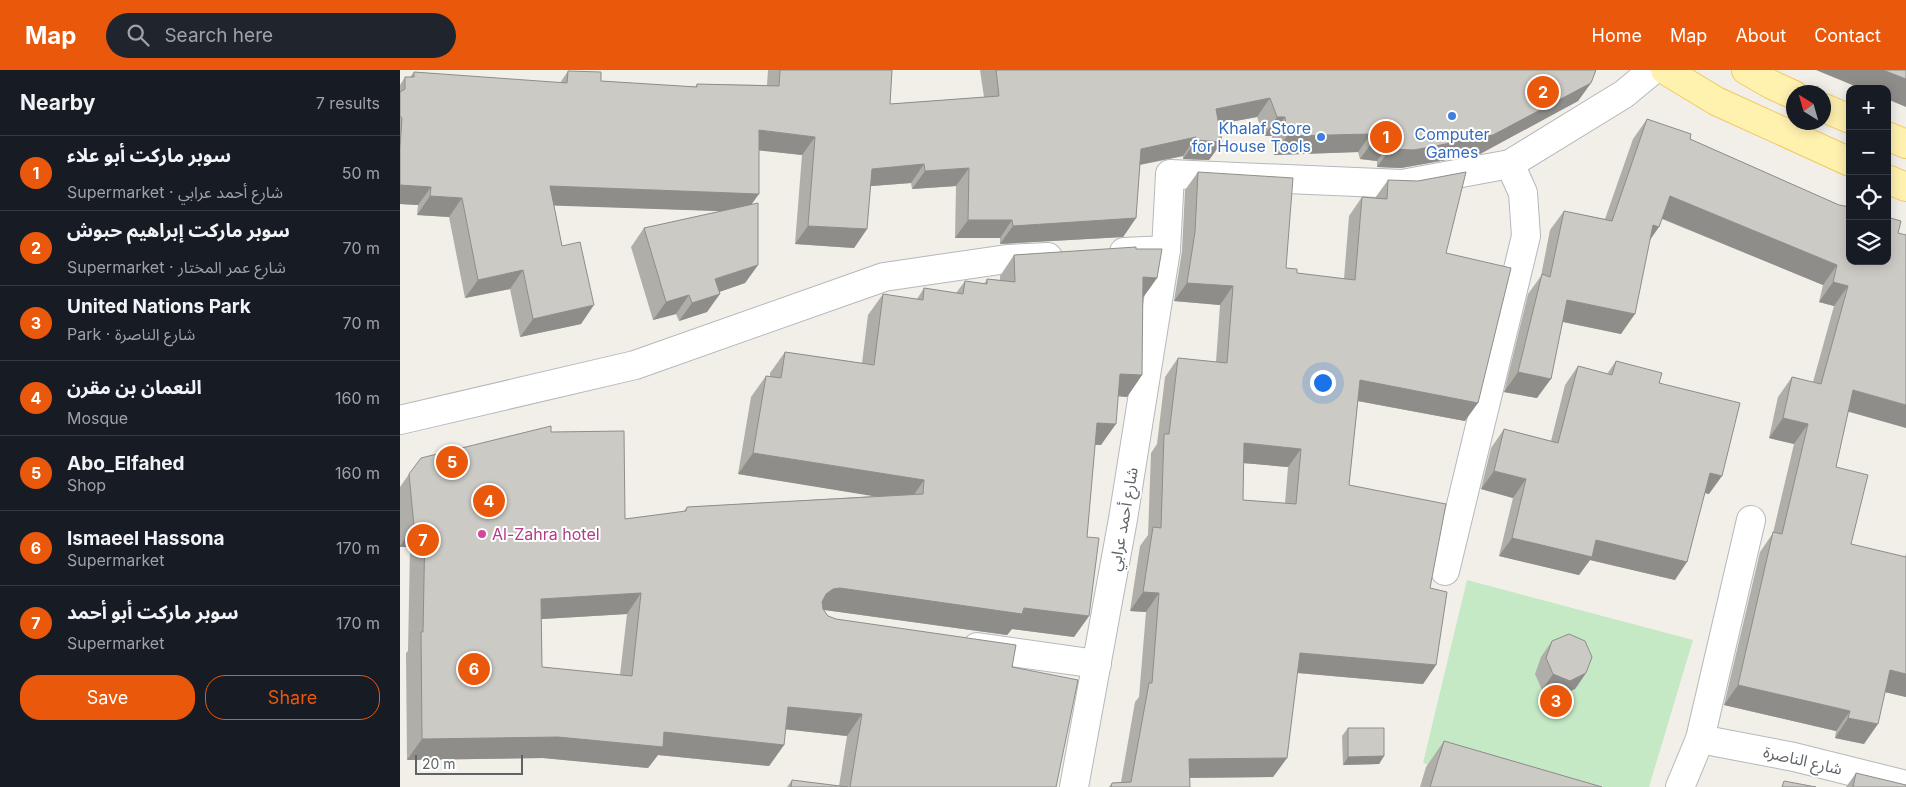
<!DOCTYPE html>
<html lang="en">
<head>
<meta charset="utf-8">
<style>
  :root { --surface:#171b24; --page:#20242c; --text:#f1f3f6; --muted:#9ea1a6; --line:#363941; --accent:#ea580c }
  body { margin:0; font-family:Inter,"Noto Sans Arabic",sans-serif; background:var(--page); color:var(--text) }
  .controls { position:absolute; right:15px; top:15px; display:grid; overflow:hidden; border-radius:10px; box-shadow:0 2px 12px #0003 }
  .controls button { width:45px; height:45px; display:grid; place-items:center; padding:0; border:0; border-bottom:1px solid var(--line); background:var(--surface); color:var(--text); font:25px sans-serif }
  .compass { position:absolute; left:1386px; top:15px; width:45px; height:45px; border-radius:50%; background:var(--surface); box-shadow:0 2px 12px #0003; rotate:323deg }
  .scale { position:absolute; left:15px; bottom:12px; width:108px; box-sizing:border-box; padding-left:5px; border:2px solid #5f6368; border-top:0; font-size:14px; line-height:18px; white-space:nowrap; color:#5f6368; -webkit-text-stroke:4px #fff; paint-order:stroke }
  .you { position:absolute; left:922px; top:312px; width:18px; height:18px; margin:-12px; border:4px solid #fff; border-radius:50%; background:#1a73e8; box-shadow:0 0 0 8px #1a73e833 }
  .badge { display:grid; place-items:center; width:32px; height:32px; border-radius:50%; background:var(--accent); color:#fff; font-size:16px; font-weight:700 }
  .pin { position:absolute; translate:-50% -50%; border:2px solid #fff; box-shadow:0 1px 5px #0006 }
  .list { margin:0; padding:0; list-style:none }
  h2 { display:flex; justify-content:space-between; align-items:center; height:65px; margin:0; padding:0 20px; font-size:21px }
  h2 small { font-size:16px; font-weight:400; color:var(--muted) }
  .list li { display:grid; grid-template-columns:32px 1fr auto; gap:15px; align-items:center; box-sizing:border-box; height:75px; padding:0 20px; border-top:1px solid var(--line) }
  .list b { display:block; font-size:19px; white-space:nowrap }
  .list p { margin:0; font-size:16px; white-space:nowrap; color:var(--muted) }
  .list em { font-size:16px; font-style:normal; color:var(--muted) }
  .actions { display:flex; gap:10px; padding:15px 20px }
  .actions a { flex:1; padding:11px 0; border:1px solid var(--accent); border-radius:20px; text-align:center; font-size:18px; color:var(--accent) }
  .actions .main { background:var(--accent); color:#fff }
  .icon { flex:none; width:28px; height:28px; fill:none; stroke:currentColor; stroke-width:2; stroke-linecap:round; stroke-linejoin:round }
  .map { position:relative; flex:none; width:1506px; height:717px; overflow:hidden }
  header { display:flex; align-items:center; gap:30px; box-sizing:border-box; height:70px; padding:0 25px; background:var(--accent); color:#fff }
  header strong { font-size:24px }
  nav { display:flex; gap:28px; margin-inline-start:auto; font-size:18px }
  .search { width:350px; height:45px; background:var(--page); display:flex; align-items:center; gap:12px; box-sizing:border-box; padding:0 18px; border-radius:28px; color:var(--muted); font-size:19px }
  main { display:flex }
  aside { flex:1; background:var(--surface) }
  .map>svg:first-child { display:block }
  .green { fill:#c5e8c5 }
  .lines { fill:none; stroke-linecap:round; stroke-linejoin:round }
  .minor-casing { stroke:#b5b8bc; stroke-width:30 }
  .major-casing { stroke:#f2c960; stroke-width:30 }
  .minor { stroke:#fff; stroke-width:28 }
  .major { stroke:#fff2af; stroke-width:28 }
  .wall { fill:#afaea9; fill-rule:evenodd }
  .shaded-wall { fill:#8f8d8a }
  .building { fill:#cccac5; stroke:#8f8d8a; fill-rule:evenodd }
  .shop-dot { fill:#3f7fe0; stroke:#fff; stroke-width:2 }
  .hotel-dot { fill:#d1479c; stroke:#fff; stroke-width:2 }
  .labels { text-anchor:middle; stroke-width:4; stroke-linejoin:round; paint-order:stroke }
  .shop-label { font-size:16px; fill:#366cbe; stroke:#fff; text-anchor:end }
  .street-label { font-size:16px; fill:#5f6368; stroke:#fff }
  .hotel-label { font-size:16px; fill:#b23c85; stroke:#fff; text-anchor:start }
</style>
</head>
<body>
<header>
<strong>Map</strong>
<div class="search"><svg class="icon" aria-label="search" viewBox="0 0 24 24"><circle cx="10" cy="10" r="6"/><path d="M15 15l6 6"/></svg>Search here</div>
<nav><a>Home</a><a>Map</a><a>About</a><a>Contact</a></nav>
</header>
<main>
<aside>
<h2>Nearby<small>7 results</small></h2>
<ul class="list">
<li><span class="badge">1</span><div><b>سوبر ماركت أبو علاء</b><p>Supermarket · شارع أحمد عرابي</p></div><em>50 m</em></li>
<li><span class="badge">2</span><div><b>سوبر ماركت إبراهيم حبوش</b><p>Supermarket · شارع عمر المختار</p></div><em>70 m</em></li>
<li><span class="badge">3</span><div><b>United Nations Park</b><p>Park · شارع الناصرة</p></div><em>70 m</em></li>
<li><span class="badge">4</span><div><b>النعمان بن مقرن</b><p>Mosque</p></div><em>160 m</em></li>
<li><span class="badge">5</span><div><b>Abo_Elfahed</b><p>Shop</p></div><em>160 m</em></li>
<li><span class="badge">6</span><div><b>Ismaeel Hassona</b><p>Supermarket</p></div><em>170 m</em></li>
<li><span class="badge">7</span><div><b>سوبر ماركت أبو أحمد</b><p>Supermarket</p></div><em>170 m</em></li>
</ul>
<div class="actions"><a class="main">Save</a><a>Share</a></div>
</aside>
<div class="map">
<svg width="1506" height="717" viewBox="0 0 1506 717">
  <rect width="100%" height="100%" fill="#f1efe8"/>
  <path class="green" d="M1067 510 1293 570 1249 717H1109L1023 693Z"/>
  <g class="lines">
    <defs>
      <g id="minor">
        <path d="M724 182 766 180 770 104 1002 114 1110 94 1224 24 1253 0"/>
        <path d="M0 350 235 295 484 207 607 189 648 187"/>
        <path d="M1045 501 1126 166 1123 123 1110 94"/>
        <path d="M577 577 697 594"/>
        <path d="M1300 669 1394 687 1506 715"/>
        <path d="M674 717 723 449 766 180"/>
        <path d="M1280 717 1300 669 1351 450"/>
      </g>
      <g id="major">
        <path d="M1265 0 1316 31 1450 92"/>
        <path d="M1346 0 1372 15 1394 25"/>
        <path d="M1424 38 1450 49"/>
        <path d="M1487 66 1506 74"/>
        <path d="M1487 109 1506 117"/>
      </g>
    </defs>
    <use href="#minor" class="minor-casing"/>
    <use href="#major" class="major-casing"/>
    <use href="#minor" class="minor"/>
    <use href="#major" class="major"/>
  </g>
  <g class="wall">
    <path d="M368 0H492L490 34 584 27 580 0H1196L1191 13 1178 31 1080 84 1001 98 977 97V91L960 89 958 82 874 85 872 66H864L857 47 819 54 822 72 809 90 783 89V86L740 95 736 148 723 167 600 174V168H555L556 116 512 119 511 113 470 116 467 159 454 178 395 174 402 85 359 80 351 135 358 195 345 213 319 222 307 242 279 251 276 244 253 250 231 177 244 158 321 141 154 135 162 176 181 254 120 267 110 219 65 228 49 147 17 145 18 135 0 134V15L5 7H10L14 2 160 13 168 1 201 11 295 17 297 14 367 15Z"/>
    <path d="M1247 49 1290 69 1439 135 1450 137 1448 342 1436 397 1451 474 1505 487 1506 483V627L1485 622 1464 674 1435 668 1436 661 1324 635 1360 482 1373 463 1394 374 1369 368 1378 327 1392 307 1413 312 1434 236 1419 232 1423 215 1262 149 1250 170 1221 264 1163 252 1137 328 1104 322 1128 224 1141 206 1150 160 1164 141 1205 149 1233 69Z"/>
    <path d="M798 102 886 198 897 203 944 209 949 146 962 127 975 128 988 110 1046 183 1065 351 958 331 949 415 1030 518 1036 595 1023 614 897 603 887 688 873 707 789 708 790 717H709L712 713 721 712 735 632 739 627 746 542 730 541 740 476 748 465 751 383 757 374 765 307 778 288 816 292 820 235 774 231 782 181 785 120ZM843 393 888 397 885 433 843 430Z"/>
    <path d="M736 179 757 208 742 229V305L727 327 718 326 701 375H695L687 467 689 546 674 567 612 559 607 565 424 540 428 546 436 549 612 597 656 717H387L392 710 439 716 447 666 385 659 384 675 369 696 258 685 248 698 143 688 7 690 6 583 8 581 10 477H0V417L9 404 151 362 225 449 283 442 287 437 476 426 338 404 351 327 366 306H370V303L385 282 462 293 468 245 483 224 517 229 524 218 556 223 565 211 584 214 587 209 600 210V206L614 185ZM227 544 220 605 142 597 141 549Z"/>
    <path d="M1216 291 1259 313 1309 424 1305 423 1275 510 1190 490 1179 505 1099 486 1113 428 1081 419 1091 378 1104 359 1151 371 1165 315 1178 296 1207 304Z"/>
    <path d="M1152 571 1186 603 1175 619 1159 626 1142 620 1135 604 1141 587Z"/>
    <path d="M948 658 984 686 979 694 943 695 942 666Z"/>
    <path d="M1044 671 1202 717H1020L1026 697Z"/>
    <path d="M1456 703 1506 717H1446Z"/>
  </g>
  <g class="shaded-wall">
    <path d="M1416 0H1483L1506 9V37L1487 29V19H1462Z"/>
    <path d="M1191 13 1178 31 1080 84 1001 98 977 97 990 79Z"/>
    <path d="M870 28 857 47 803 57 816 39Z"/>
    <path d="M877 47H885L872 66H864Z"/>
    <path d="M359 60 415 67 402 85 346 79Z"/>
    <path d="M971 64 958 82 874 85 887 66Z"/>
    <path d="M796 67 783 86 728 97 741 79Z"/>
    <path d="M796 70 822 72 809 90 783 89Z"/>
    <path d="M973 71 990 73 977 91 960 89Z"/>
    <path d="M524 94 511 113 459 117 472 99Z"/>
    <path d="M569 98 556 116 512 119 525 101Z"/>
    <path d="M0 115 31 117 18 135 0 134Z"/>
    <path d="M150 116 359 124 346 142 137 135Z"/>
    <path d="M30 126 62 128 49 147 17 145Z"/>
    <path d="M1270 126 1437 195 1423 215 1256 146Z"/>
    <path d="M736 148 723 167 600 174 613 156Z"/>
    <path d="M568 150H612L600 168H555Z"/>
    <path d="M1253 155 1259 157 1245 177Z"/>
    <path d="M408 156 467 159 454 178 395 174Z"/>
    <path d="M358 195 345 213 302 228 315 209Z"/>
    <path d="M123 200 110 219 65 228 78 210Z"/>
    <path d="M743 207 757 208 742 229Z"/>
    <path d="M1433 212 1448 216 1434 236 1419 232Z"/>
    <path d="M787 213 833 216 820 235 774 231Z"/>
    <path d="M320 224 307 242 279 251 292 233Z"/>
    <path d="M289 225 276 244 253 250 266 232Z"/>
    <path d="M1167 230 1235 244 1221 264 1154 250Z"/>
    <path d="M194 235 181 254 120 267 133 249Z"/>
    <path d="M1118 302 1151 309 1137 328 1104 322Z"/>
    <path d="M720 304 742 305 727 327 705 325Z"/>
    <path d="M960 310 1078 333 1065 351 947 329Z"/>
    <path d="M1453 320 1506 335V358L1439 339Z"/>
    <path d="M1383 348 1408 354 1394 374 1369 368Z"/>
    <path d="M697 353 716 354 701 375 682 374Z"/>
    <path d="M844 373 901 379 888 397 831 392Z"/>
    <path d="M353 383 524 410 509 432 338 404Z"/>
    <path d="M1094 401 1126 409 1113 428 1081 419Z"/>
    <path d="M1310 403 1322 406 1309 424 1297 421Z"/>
    <path d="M14 456H25L10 477H0V476Z"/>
    <path d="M1112 468 1196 470 1287 492 1275 510 1190 490 1179 505 1099 486Z"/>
    <path d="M440 518 624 538 689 546 674 567 612 559 607 565 425 540H418L426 524 433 519Z"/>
    <path d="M743 522 759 523 746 542 730 541Z"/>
    <path d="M241 523 227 544 126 550 141 529Z"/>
    <path d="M900 583 1036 595 1023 614 887 602Z"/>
    <path d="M1490 600 1506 604V627L1476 620Z"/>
    <path d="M1186 603 1175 619 1159 626 1142 620 1153 604Z"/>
    <path d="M1338 615 1450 641 1436 661 1324 635Z"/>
    <path d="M388 637 462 644 447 666 373 658Z"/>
    <path d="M1448 648 1478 654 1464 674 1435 668Z"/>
    <path d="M264 662 384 675 369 696 258 685 248 698 143 688 7 690 22 669Z"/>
    <path d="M984 686 979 694 943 695 948 687Z"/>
    <path d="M887 688 873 707 776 708 789 689Z"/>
  </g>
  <g class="building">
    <path d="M380 0H492L490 34 599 26 596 0H1196L1191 13 1093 65 1014 80 990 79V73L973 71 971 64 887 66 885 47H877L870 28 816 39 822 72 796 70V67L741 79 736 148 613 156 612 150H568L569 98 525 101 524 94 472 99 467 159 408 156 415 67 359 60V124L150 116 162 176 180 172 194 235 133 249 123 200 78 210 62 128 30 126 31 117 0 115V78L2 48 0 46V22L5 19V7H14V2L167 13 168 1 201 2V11L297 17V14L379 16Z"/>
    <path d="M1483 0H1506V9Z"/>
    <path d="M1247 49 1291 64 1290 69 1439 135 1450 137V191H1487V147L1501 151 1498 163 1506 165V335L1453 320 1436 397 1468 405 1451 474 1506 487V604L1490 600 1478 654 1448 648 1450 641 1338 615 1373 462 1382 464 1408 354 1383 348 1392 307 1421 314 1448 216 1433 212 1437 195 1270 126 1259 157 1253 155 1235 244 1167 230 1151 309 1118 302 1142 204 1150 207 1164 141 1212 151Z"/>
    <path d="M798 102 893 108 886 198 897 199V203L955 210 962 127 987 129 988 110 1018 111 1066 102 1046 183 1111 198 1078 333 960 310 949 415 1046 434 1030 518 1047 522 1036 595 900 583 887 688 789 689 790 717H711L712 713 731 712 749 613H752L759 523 743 522 753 457 761 458 764 364H769L778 288 827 293 833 216 787 213 795 162ZM844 373 901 379 896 434 843 430Z"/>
    <path d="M358 133V195L315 209 320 224 292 233 289 225 266 232 244 158Z"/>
    <path d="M736 177V179H762L757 208 743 207 742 305 720 304 716 354 697 353 687 467 699 468 689 546 624 538 622 544 440 518 433 519 426 524 422 532 423 539 428 546 436 549 616 575 612 597 678 610 656 717H450L462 644 388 637 384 675 264 662 263 677 158 667 22 669 21 562H23L25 456H14L9 404 21 388 151 356V362L224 361 225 449 286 441 287 437 523 424 524 410 353 383 366 306 381 308 385 282 474 295 483 224 523 230 524 218 563 224 565 211 587 214V209L615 212 614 185ZM241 523 232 606 142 597 141 529Z"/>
    <path d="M1216 291 1262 303 1259 313 1340 333 1322 406 1310 403 1287 492 1196 470 1192 487 1112 468 1126 409 1094 401 1104 359 1158 373 1178 296 1212 305Z"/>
    <path d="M1169 564 1185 571 1192 587 1186 603 1170 611 1153 604 1146 588 1152 571Z"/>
    <path d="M948 658H984V686L948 687Z"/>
    <path d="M1044 671 1202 717H1030Z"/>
    <path d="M1456 703 1506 715V717H1453Z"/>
    <path d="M392 710 448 717H391Z"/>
    <path d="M1384 711 1416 717H1382Z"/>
  </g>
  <g class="shop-dot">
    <circle cx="1052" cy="46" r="5"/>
    <circle cx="921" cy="67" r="5"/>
  </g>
  <circle class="hotel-dot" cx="82" cy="464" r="5"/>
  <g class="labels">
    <g class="shop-label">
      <text x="911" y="64">Khalaf Store<tspan x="911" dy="18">for House Tools</tspan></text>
      <text x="1052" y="70" text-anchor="middle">Computer<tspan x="1052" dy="18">Games</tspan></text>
    </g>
    <g class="street-label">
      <text transform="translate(723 449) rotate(-80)" y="6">شارع أحمد عرابي</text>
      <text transform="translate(1403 690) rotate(13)" y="6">شارع الناصرة</text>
    </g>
    <g class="hotel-label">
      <text x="92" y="470">Al-Zahra hotel</text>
    </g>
  </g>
</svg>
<div class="controls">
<button>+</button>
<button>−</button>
<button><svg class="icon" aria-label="locate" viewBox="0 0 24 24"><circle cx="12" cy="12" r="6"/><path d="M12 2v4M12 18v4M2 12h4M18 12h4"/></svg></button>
<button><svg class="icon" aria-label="layers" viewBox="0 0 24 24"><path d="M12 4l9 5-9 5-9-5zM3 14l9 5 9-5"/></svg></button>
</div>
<svg class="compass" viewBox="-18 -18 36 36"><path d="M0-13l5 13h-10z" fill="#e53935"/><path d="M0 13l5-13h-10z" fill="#9ea1a6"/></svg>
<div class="scale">20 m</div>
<div class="you"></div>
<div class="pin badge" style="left:986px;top:67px">1</div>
<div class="pin badge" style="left:1143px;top:22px">2</div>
<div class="pin badge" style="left:1156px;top:631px">3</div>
<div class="pin badge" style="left:89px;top:431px">4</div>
<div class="pin badge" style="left:52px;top:392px">5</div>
<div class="pin badge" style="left:74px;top:599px">6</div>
<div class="pin badge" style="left:23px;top:470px">7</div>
</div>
</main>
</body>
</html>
